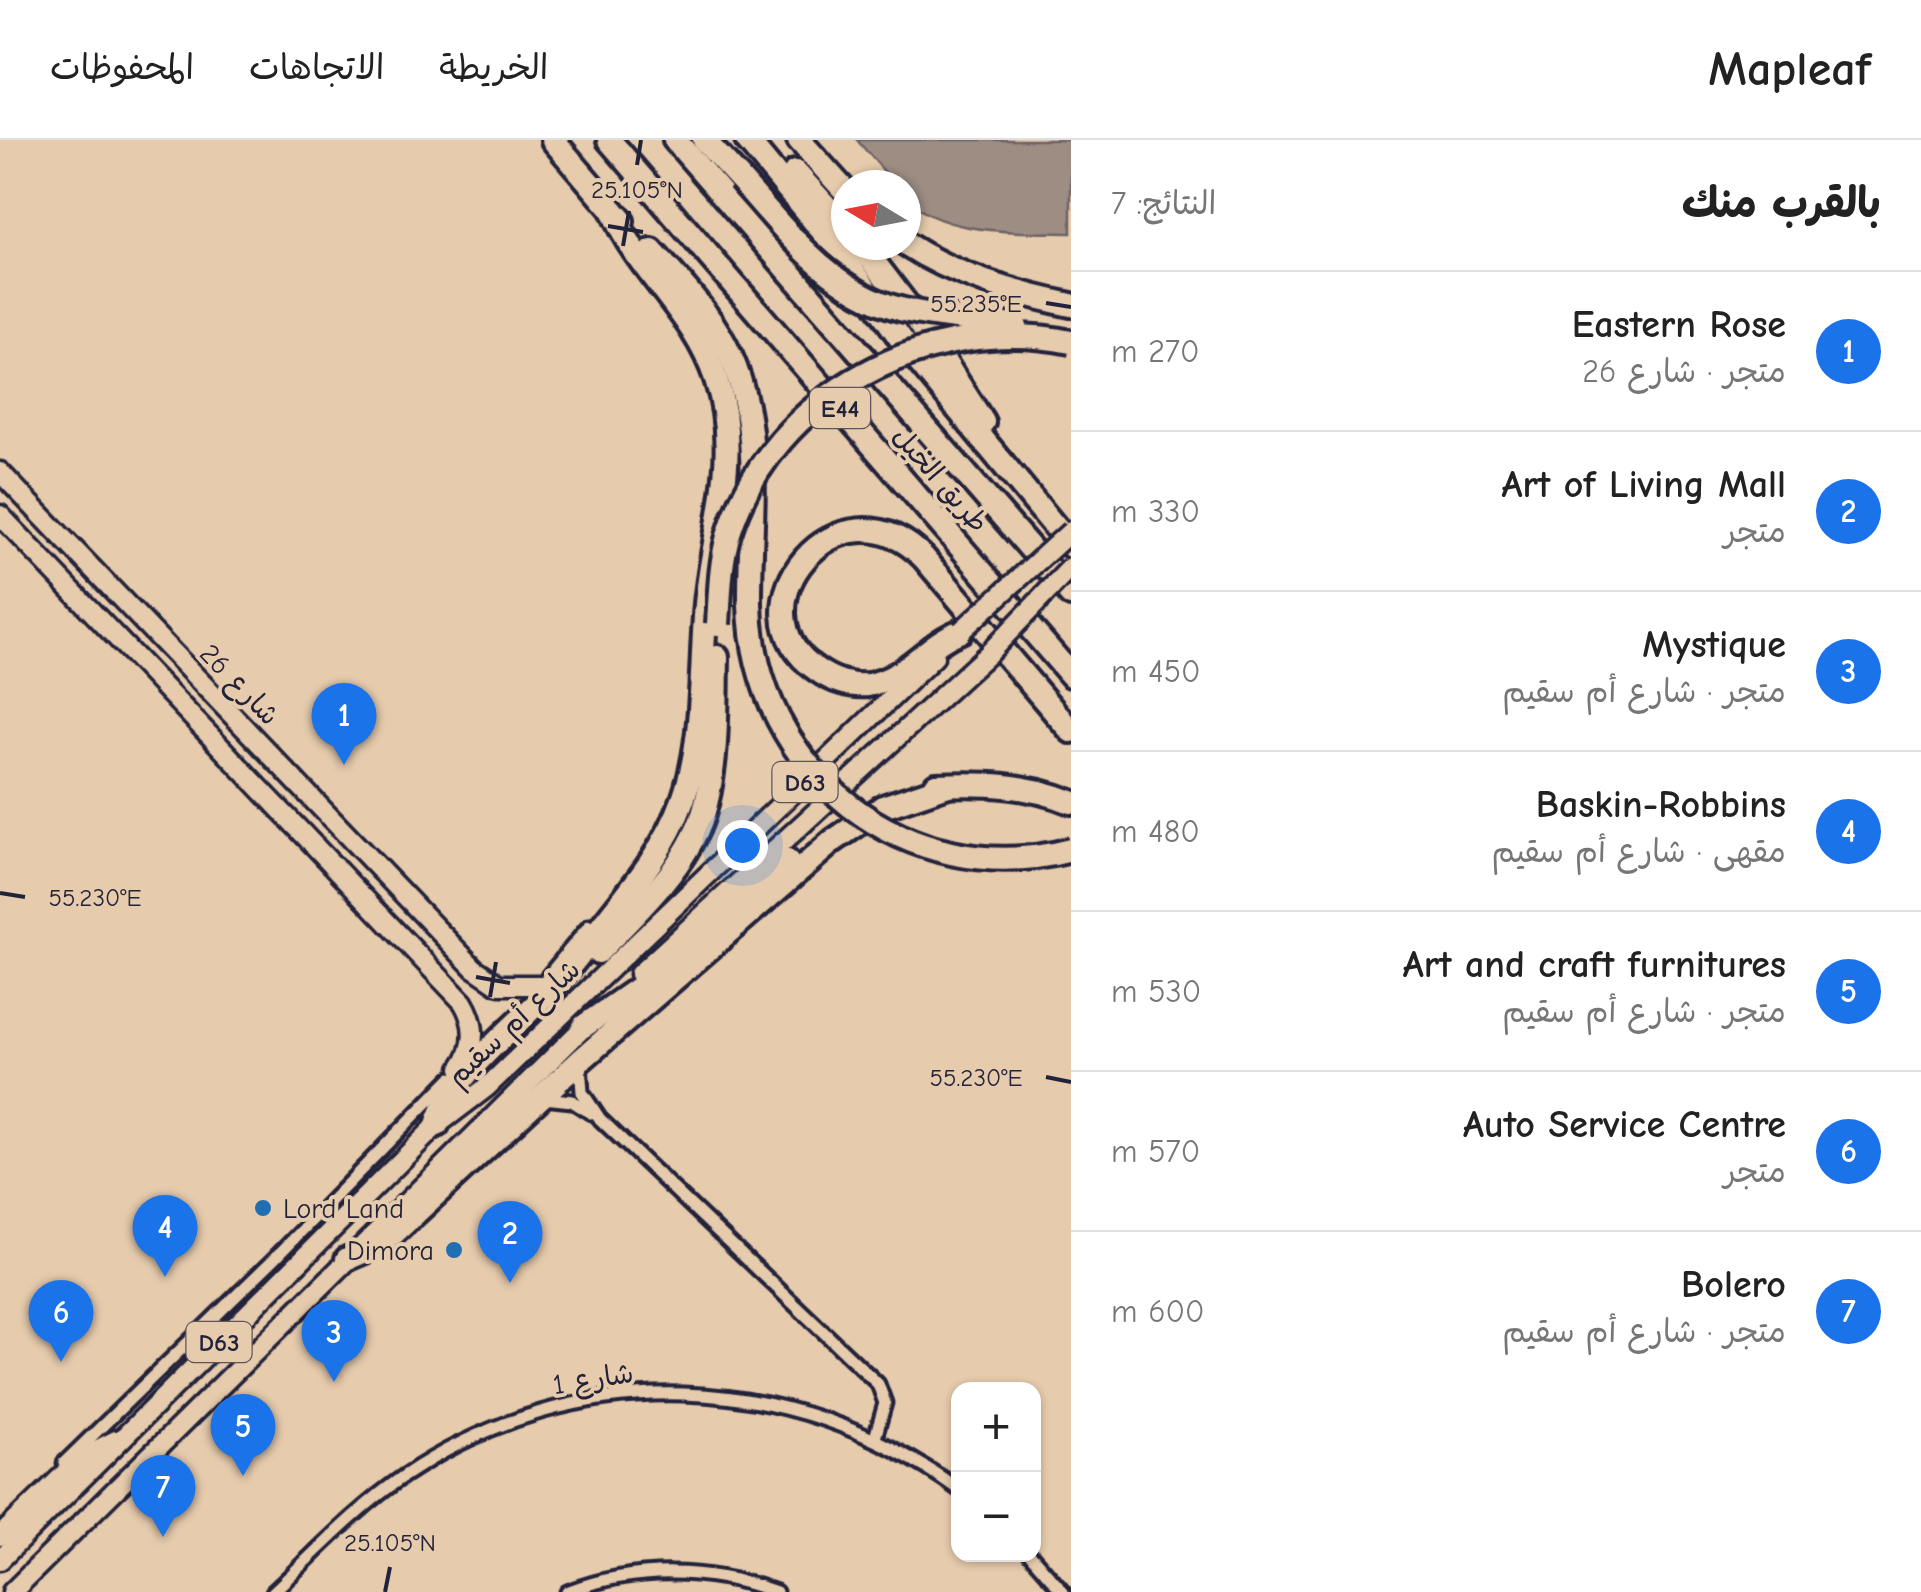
<!DOCTYPE html>
<html lang="ar">
<head>
<meta charset="utf-8">
<style>
  :root { --surface:#fff; --page:#f6f6f6; --text:#222; --muted:#767676; --line:#e0e0e0; --accent:#1a73e8 }
  body { margin:0; font-family:"Comic Neue","Playpen Sans Arabic",sans-serif; background:var(--page); color:var(--text); direction:rtl }
  .controls { position:absolute; right:30px; bottom:30px; display:grid; overflow:hidden; border-radius:20px; box-shadow:0 2px 8px #0004 }
  .controls button { width:90px; height:90px; display:grid; place-items:center; padding:0; border:0; border-bottom:2px solid var(--line); background:var(--surface); color:var(--text); font:50px sans-serif }
  .compass { position:absolute; left:831px; top:30px; width:90px; height:90px; border-radius:50%; background:var(--surface); box-shadow:0 2px 8px #0004; rotate:280deg }
  .you { position:absolute; left:742px; top:705px; width:35px; height:35px; margin:-25px; border:8px solid #fff; border-radius:50%; background:#1a73e8; box-shadow:0 0 0 15px #1a73e833 }
  .badge { display:grid; place-items:center; width:65px; height:65px; border-radius:50%; background:var(--accent); color:#fff; font-size:32px; font-weight:700 }
  .pin { position:absolute; translate:-50% -82px; filter:drop-shadow(0 2px 5px #0008) }
  .pin::after { content:''; position:absolute; top:52px; width:35px; height:30px; background:inherit; clip-path:polygon(0 0,100% 0,50% 100%) }
  .list { margin:0; padding:0; list-style:none }
  h2 { display:flex; justify-content:space-between; align-items:center; height:130px; margin:0; padding:0 40px; font-size:42px }
  h2 small { font-size:32px; font-weight:400; color:var(--muted) }
  .list li { display:grid; grid-template-columns:65px 1fr auto; gap:30px; align-items:center; box-sizing:border-box; height:160px; padding:0 40px; border-top:2px solid var(--line) }
  .list b { display:block; font-size:38px; white-space:nowrap }
  .list p { margin:0; font-size:32px; white-space:nowrap; color:var(--muted) }
  .list em { font-size:32px; font-style:normal; color:var(--muted) }
  .map { position:relative; flex:none; width:1071px; height:1452px; overflow:hidden; direction:ltr }
  header { display:flex; align-items:center; gap:60px; box-sizing:border-box; height:140px; padding:0 50px; background:var(--surface); border-bottom:2px solid var(--line) }
  header strong { font-size:48px }
  nav { display:flex; gap:55px; margin-inline-start:auto; font-size:35px }
  main { display:flex }
  aside { flex:1; background:var(--surface) }
  .map>svg:first-child { display:block }
  .water { fill:#9d8d83; stroke:#6c6266; stroke-width:2.5 }
  .lines { fill:none; stroke-linecap:round; stroke-linejoin:round }
  .street-casing { stroke:#22223b; stroke-width:19 }
  .secondary-casing { stroke:#22223b; stroke-width:25 }
  .primary-casing { stroke:#22223b; stroke-width:25 }
  .highway-casing { stroke:#22223b; stroke-width:30 }
  .street { stroke:#e6cbad; stroke-width:11 }
  .secondary { stroke:#e6cbad; stroke-width:18 }
  .primary { stroke:#e6cbad; stroke-width:18 }
  .highway { stroke:#e6cbad; stroke-width:22 }
  .primary-bridge-casing { stroke:#22223b; stroke-width:25; stroke-linecap:butt }
  .highway-bridge-casing { stroke:#22223b; stroke-width:30; stroke-linecap:butt }
  .primary-bridge { stroke:#e6cbad; stroke-width:18 }
  .highway-bridge { stroke:#e6cbad; stroke-width:22 }
  .ticks { fill:none; stroke:#22223b; stroke-width:4 }
  .poi-dot { fill:#1f6fb2; stroke:#e6cbad; stroke-width:4 }
  .labels { text-anchor:middle; stroke-width:8; stroke-linejoin:round; paint-order:stroke }
  .shield { fill:#e6cbad; stroke:#5d555d; stroke-width:2.5 }
  .shield-label { font-size:25px; font-weight:bold; fill:#22223b }
  .street-label { font-size:28px; fill:#22223b; stroke:#e6cbad }
  .poi-label { font-size:28px; fill:#22223b; stroke:#e6cbad; text-anchor:start }
  .ticks-label { font-size:25px; text-anchor:middle; fill:#22223b; stroke:#e6cbad; stroke-width:8; stroke-linejoin:round; paint-order:stroke }
</style>
</head>
<body>
<header>
<strong>Mapleaf</strong>
<nav><a>الخريطة</a><a>الاتجاهات</a><a>المحفوظات</a></nav>
</header>
<main>
<aside>
<h2>بالقرب منك<small>النتائج: 7</small></h2>
<ul class="list">
<li><span class="badge">1</span><div><b>Eastern Rose</b><p>متجر · شارع 26</p></div><em>270 m</em></li>
<li><span class="badge">2</span><div><b>Art of Living Mall</b><p>متجر</p></div><em>330 m</em></li>
<li><span class="badge">3</span><div><b>Mystique</b><p>متجر · شارع أم سقيم</p></div><em>450 m</em></li>
<li><span class="badge">4</span><div><b>Baskin-Robbins</b><p>مقهى · شارع أم سقيم</p></div><em>480 m</em></li>
<li><span class="badge">5</span><div><b>Art and craft furnitures</b><p>متجر · شارع أم سقيم</p></div><em>530 m</em></li>
<li><span class="badge">6</span><div><b>Auto Service Centre</b><p>متجر</p></div><em>570 m</em></li>
<li><span class="badge">7</span><div><b>Bolero</b><p>متجر · شارع أم سقيم</p></div><em>600 m</em></li>
</ul>
</aside>
<div class="map">
<svg width="1071" height="1452" viewBox="0 0 1071 1452">
  <rect width="100%" height="100%" fill="#e6cbad"/>
  <filter id="ink" filterUnits="userSpaceOnUse"><feTurbulence type="fractalNoise" baseFrequency=".01" numOctaves="2"/><feDisplacementMap in="SourceGraphic" scale="20" xChannelSelector="R" yChannelSelector="G"/><feConvolveMatrix kernelMatrix="1 2 1 2 8 2 1 2 1" color-interpolation-filters="sRGB"/></filter>
  <g filter="url(#ink)">
    <path class="water" d="M857 0H1071V93C1023 92 939 96 906 57V45H896Z"/>
    <g class="lines">
      <defs>
        <g id="street">
          <path d="M547 837 589 786"/>
          <path d="M580 925 582 952 600 979 878 1244 885 1263 875 1298"/>
          <path d="M544 958 572 961 591 973"/>
          <path d="M64 1323 276 1117 451 938"/>
          <path d="M1030 1414 1063 1452"/>
          <path d="M273 1452C315 1413 356 1369 404 1336 577 1220 791 1229 958 1349"/>
          <path d="M567 1452C634 1426 709 1427 776 1452"/>
        </g>
        <g id="secondary">
          <path d="M0 332 474 828 499 845H541"/>
          <path d="M0 375 463 862C477 885 476 907 461 928"/>
        </g>
        <g id="primary">
          <path d="M639 834 988 514"/>
          <path d="M0 1396 81 1318 116 1300"/>
          <path d="M0 1420 437 985 487 947 934 517"/>
          <path d="M12 1452 591 880"/>
        </g>
        <g id="highway">
          <path d="M553 0 622 81"/>
          <path d="M609 0 1071 535"/>
          <path d="M675 0 1071 455"/>
          <path d="M704 0 740 39"/>
          <path d="M747 0 843 116 905 205 1071 406"/>
          <path d="M799 0 846 52"/>
          <path d="M795 32 846 88"/>
          <path d="M906 104C955 136 1014 153 1071 165"/>
          <path d="M861 105 913 173 983 282"/>
          <path d="M652 111C676 137 701 164 719 194 768 276 749 373 750 464"/>
          <path d="M961 491C926 504 906 539 868 545 850 547 831 540 817 530 728 470 838 331 924 418L1071 591"/>
          <path d="M936 645C984 643 1026 644 1071 662"/>
          <path d="M598 812C638 770 692 723 706 664 718 617 716 565 717 517"/>
          <path d="M584 886 637 849 787 721"/>
          <path d="M437 985C452 934 513 890 548 852 567 831 584 809 601 787 632 748 666 708 683 660 705 598 700 529 706 464 713 388 742 316 716 239 694 172 638 133 613 72"/>
          <path d="M347 1119 375 1107 392 1095 581 920 833 701 883 667 948 645"/>
        </g>
      </defs>
      <use href="#street" class="street-casing"/>
      <use href="#secondary" class="secondary-casing"/>
      <use href="#primary" class="primary-casing"/>
      <use href="#highway" class="highway-casing"/>
      <use href="#street" class="street"/>
      <use href="#secondary" class="secondary"/>
      <use href="#primary" class="primary"/>
      <use href="#highway" class="highway"/>
      <defs>
        <g id="primary-bridge">
          <path d="M961 491 1071 391"/>
          <path d="M988 514 1071 427"/>
        </g>
        <g id="highway-bridge">
          <path d="M740 39C786 91 830 150 900 169 938 178 978 179 1016 187"/>
          <path d="M750 464C753 631 907 753 1071 710"/>
          <path d="M718 484C720 453 720 423 729 393 773 253 931 173 1071 202"/>
        </g>
      </defs>
      <use href="#primary-bridge" class="primary-bridge-casing"/>
      <use href="#highway-bridge" class="highway-bridge-casing"/>
      <use href="#primary-bridge" class="primary-bridge"/>
      <use href="#highway-bridge" class="highway-bridge"/>
    </g>
  </g>
  <path class="ticks" d="M637 25 641 0M608 86 643 92M623 106 629 71M1046 163 1071 167M0 753 25 757M476 837 510 843M490 857 496 822M1046 937 1071 942M385 1452 390 1427"/>
  <g class="poi-dot">
    <circle cx="263" cy="1068" r="10"/>
    <circle cx="454" cy="1110" r="10"/>
  </g>
  <g class="labels">
    <g class="shield">
      <rect x="810" y="248" width="60" height="40" rx="8"/>
      <rect x="772.5" y="622" width="65" height="40" rx="8"/>
      <rect x="186.5" y="1182" width="65" height="40" rx="8"/>
    </g>
    <g class="shield-label">
      <text x="840" y="277">E44</text>
      <text x="805" y="651">D63</text>
      <text x="219" y="1211">D63</text>
    </g>
    <g class="street-label">
      <text transform="translate(941 339) rotate(49)" y="10">طريق الخيل</text>
      <text transform="translate(240 544) rotate(46)" y="10">شارع 26</text>
      <text transform="translate(513 882) rotate(-43)" y="10">شارع أم سقيم</text>
      <text transform="translate(593 1238) rotate(-9)" y="10">شارع 1</text>
    </g>
    <g class="poi-label">
      <text x="283" y="1078">Lord Land</text>
      <text x="434" y="1120" text-anchor="end">Dimora</text>
    </g>
  </g>
  <g class="ticks-label">
    <text x="637" y="58">25.105°N</text>
    <text x="976" y="172">55.235°E</text>
    <text x="95" y="766">55.230°E</text>
    <text x="976" y="946">55.230°E</text>
    <text x="390" y="1411">25.105°N</text>
  </g>
</svg>
<div class="controls">
<button>+</button>
<button>−</button>
</div>
<svg class="compass" viewBox="-18 -18 36 36"><path d="M0-13l5 13h-10z" fill="#e53935"/><path d="M0 13l5-13h-10z" fill="#767676"/></svg>
<div class="you"></div>
<div class="pin badge" style="left:344px;top:625px">1</div>
<div class="pin badge" style="left:510px;top:1143px">2</div>
<div class="pin badge" style="left:334px;top:1242px">3</div>
<div class="pin badge" style="left:165px;top:1137px">4</div>
<div class="pin badge" style="left:243px;top:1336px">5</div>
<div class="pin badge" style="left:61px;top:1222px">6</div>
<div class="pin badge" style="left:163px;top:1397px">7</div>
</div>
</main>
</body>
</html>
